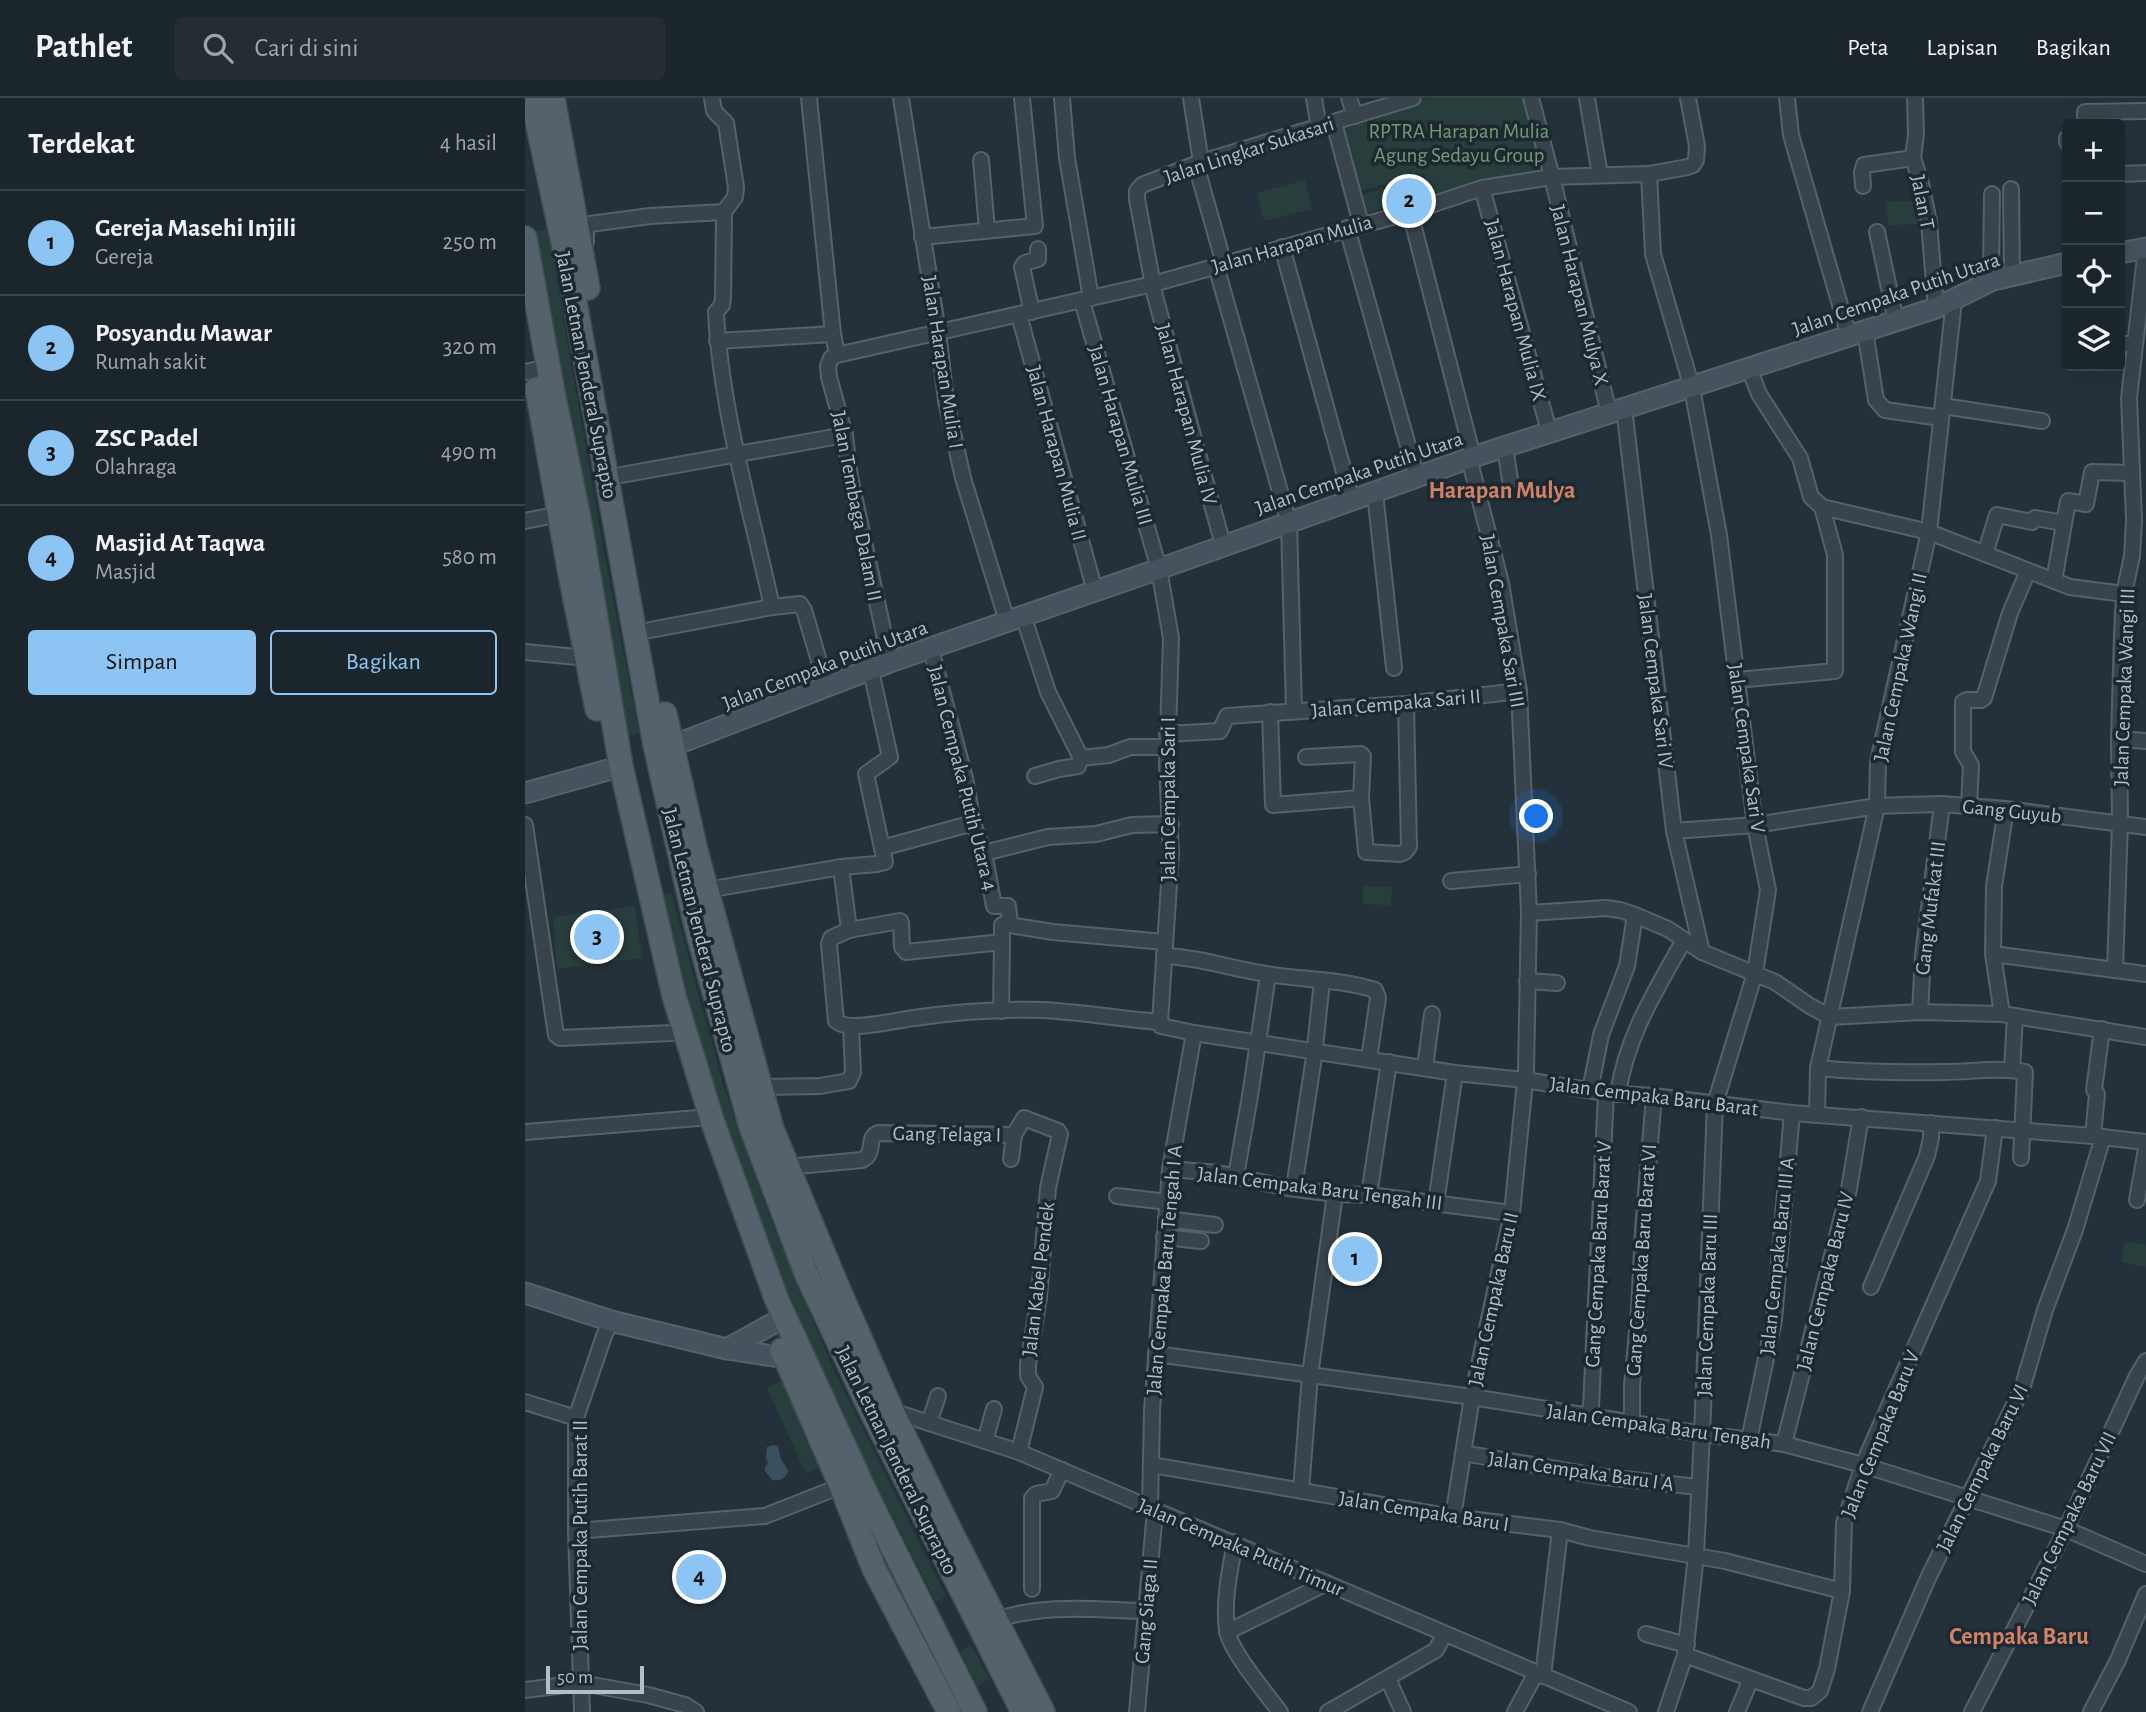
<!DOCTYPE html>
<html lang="id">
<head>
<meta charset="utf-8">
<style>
  :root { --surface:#1b252c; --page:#242d34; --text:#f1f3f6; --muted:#a0a5a9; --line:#394248; --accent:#8cc5f3 }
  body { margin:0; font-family:"Alegreya Sans",sans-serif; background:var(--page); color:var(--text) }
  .controls { position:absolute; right:21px; top:21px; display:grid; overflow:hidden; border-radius:7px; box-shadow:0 7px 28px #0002 }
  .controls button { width:63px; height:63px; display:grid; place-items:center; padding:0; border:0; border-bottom:2px solid var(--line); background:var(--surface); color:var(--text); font:35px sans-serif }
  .scale { position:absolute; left:21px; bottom:18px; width:98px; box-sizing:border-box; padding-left:7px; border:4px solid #b3bec7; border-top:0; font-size:19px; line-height:24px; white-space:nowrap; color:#b3bec7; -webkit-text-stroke:5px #1d2830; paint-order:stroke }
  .you { position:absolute; left:1012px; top:719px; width:24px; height:24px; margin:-18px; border:5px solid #fff; border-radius:50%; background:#1a73e8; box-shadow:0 0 0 10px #1a73e833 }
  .badge { display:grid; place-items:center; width:46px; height:46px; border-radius:50%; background:var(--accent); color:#111; font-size:23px; font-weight:700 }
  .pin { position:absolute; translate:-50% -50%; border:4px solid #fff; box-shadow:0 2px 7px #0006 }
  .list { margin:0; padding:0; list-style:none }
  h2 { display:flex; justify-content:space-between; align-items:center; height:91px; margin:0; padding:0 28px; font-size:30px }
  h2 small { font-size:23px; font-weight:400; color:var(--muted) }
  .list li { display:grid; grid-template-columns:46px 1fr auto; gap:21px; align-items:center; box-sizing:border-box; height:105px; padding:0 28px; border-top:2px solid var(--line) }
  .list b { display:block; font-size:26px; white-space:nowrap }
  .list p { margin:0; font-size:23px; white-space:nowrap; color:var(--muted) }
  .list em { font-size:23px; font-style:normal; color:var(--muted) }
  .actions { display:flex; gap:14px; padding:21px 28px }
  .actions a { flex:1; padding:16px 0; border:2px solid var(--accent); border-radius:7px; text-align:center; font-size:24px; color:var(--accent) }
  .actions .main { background:var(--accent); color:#111 }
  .icon { flex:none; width:38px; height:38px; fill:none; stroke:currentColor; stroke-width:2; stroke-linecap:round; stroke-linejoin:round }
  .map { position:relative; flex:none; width:1621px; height:1614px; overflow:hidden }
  header { display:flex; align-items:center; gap:42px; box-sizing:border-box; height:98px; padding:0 35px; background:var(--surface); border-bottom:2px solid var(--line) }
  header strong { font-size:33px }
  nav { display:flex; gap:38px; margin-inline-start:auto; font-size:24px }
  .search { width:490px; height:63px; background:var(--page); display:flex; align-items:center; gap:18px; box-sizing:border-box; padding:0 24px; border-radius:7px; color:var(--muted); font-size:26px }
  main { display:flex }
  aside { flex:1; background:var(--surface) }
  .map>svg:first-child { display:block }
  .green { fill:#273e3c }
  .water { fill:#395061 }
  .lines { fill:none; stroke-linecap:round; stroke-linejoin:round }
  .street-casing { stroke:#566169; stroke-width:18 }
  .secondary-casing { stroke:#566169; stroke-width:23 }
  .primary-casing { stroke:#414c54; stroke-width:26 }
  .street { stroke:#38434b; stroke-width:14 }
  .secondary { stroke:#46535e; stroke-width:19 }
  .primary { stroke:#56626b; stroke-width:23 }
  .labels { text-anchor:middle; stroke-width:7; stroke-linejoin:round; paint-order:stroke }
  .park-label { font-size:21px; fill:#729c75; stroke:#1d2830 }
  .street-label { font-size:21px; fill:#b3bec7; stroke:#1d2830 }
  .quarter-label { font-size:24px; font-weight:bold; fill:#cf8265; stroke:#1d2830 }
</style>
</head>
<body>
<header>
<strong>Pathlet</strong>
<div class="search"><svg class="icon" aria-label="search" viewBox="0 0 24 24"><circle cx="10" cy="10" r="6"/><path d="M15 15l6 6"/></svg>Cari di sini</div>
<nav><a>Peta</a><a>Lapisan</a><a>Bagikan</a></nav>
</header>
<main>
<aside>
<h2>Terdekat<small>4 hasil</small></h2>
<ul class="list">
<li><span class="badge">1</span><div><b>Gereja Masehi Injili</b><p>Gereja</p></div><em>250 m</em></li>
<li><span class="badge">2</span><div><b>Posyandu Mawar</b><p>Rumah sakit</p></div><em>320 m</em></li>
<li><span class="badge">3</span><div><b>ZSC Padel</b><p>Olahraga</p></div><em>490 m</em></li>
<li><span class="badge">4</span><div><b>Masjid At Taqwa</b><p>Masjid</p></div><em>580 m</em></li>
</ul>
<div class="actions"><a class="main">Simpan</a><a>Bagikan</a></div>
</aside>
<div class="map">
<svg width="1621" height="1614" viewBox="0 0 1621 1614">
  <rect width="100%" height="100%" fill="#24313b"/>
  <g class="green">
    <path d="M905 0H1001L1019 69 907 101 899 76 831 94 814 27Z"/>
    <path d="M780 82 787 111 739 123 732 95Z"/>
    <path d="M871 87 876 106 836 117 831 99Z"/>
    <path d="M1397 102 1398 126 1363 127 1362 104Z"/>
    <path d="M23 131 79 455 114 635 99 638 6 134Z"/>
    <path d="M838 788 867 789 866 807 838 806Z"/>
    <path d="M146 795 198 987 244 1117 308 1271 421 1499 411 1504 334 1353 280 1236 260 1189 229 1107 188 992 163 914 133 798Z"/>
    <path d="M110 808 117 860 32 871 28 819Z"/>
    <path d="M129 862 206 1076 449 1614H425L305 1364 281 1376 242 1290 268 1277C213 1141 165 1005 129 862Z"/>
    <path d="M1600 1143 1621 1147V1169L1596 1164Z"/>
    <path d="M446 1547 464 1581 452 1588 435 1553Z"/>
  </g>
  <path class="water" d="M248 1347 253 1348 256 1361 263 1372C261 1381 255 1383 247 1382L240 1373V1369L243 1366 241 1360 242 1349Z"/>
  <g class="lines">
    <defs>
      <g id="street">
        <path d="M284 0 308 236 312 257"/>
        <path d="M376 0 413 234 421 303 438 380 482 523"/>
        <path d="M537 0 542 60 566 200"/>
        <path d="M666 0 676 64"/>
        <path d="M789 0 794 30"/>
        <path d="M824 0 830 18"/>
        <path d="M1006 0 1027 79 1084 315"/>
        <path d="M1062 0 1075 77"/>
        <path d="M1262 0 1266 37 1324 238"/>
        <path d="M1390 0 1391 36 1388 60 1396 85 1404 124 1411 210"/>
        <path d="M809 25 836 126"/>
        <path d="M1560 26V14L1621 13"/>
        <path d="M1542 40V44"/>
        <path d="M456 62 462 132"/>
        <path d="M671 67 699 166"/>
        <path d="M1124 76 1128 156 1167 290 1194 437 1230 727 1243 792 1230 875 1190 1006 1177 1336 1171 1457 1160 1557 1141 1614"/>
        <path d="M1595 76 1621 75"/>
        <path d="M1338 88 1337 74 1339 67 1388 60"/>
        <path d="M957 90 1024 333"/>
        <path d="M1486 91 1487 178"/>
        <path d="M1467 96 1466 171 1468 182"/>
        <path d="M885 114 948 359"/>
        <path d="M822 130 892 380"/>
        <path d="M1352 134 1371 223"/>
        <path d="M397 139 510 128 497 0"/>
        <path d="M61 144V127L65 126 125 118 199 114"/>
        <path d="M757 149 827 403"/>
        <path d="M1621 150 1604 300 1609 422 1607 458 1599 496 1597 537 1594 641 1595 724 1590 872 1621 876"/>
        <path d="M691 168 764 425 769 613"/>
        <path d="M557 203 634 471 646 540 642 667 646 756 635 924 636 928 669 935 930 975 1000 982 1081 995 1129 998 1267 1015 1568 1038 1621 1044"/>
        <path d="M507 214 497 169 500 165 513 161V151"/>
        <path d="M494 217 570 493"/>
        <path d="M1340 233 1351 302 1360 312 1416 320"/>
        <path d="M192 243 308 236"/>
        <path d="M1595 246H1610"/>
        <path d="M1224 270 1234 296 1275 360 1286 399 1297 409 1404 434 1545 489 1599 496"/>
        <path d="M0 274 9 272"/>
        <path d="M1418 308 1517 323"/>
        <path d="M1099 310 1149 733 1177 854"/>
        <path d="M980 348 985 382"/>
        <path d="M96 377 320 337"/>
        <path d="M850 395 869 570"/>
        <path d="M0 423 35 416"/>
        <path d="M698 447 630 198 612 101V93L617 87 676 64 888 0"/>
        <path d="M1460 456 1472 417 1507 424 1510 420 1539 425"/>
        <path d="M1529 483 1543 403 1561 406 1567 374 1607 375"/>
        <path d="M247 509 275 506 279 512 302 590"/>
        <path d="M498 517 523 594 556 660 584 657 605 649H642"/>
        <path d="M125 532 247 509C226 411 196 314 191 214L197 207 198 200 199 114 210 99 211 89 201 25 189 13 187 0"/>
        <path d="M406 551 440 680 448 725 459 755 469 808H483L485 826 490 828 528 834 640 844"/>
        <path d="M0 554 62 560"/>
        <path d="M365 564 325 379 320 337 304 279 303 268 306 260 312 257 628 186 885 114 957 90 1027 79 1124 76 1163 69 1168 67 1171 62 1172 48 1163 0"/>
        <path d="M346 573 365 659 341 676 357 750"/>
        <path d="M1212 582 1310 573V457L1297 409"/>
        <path d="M745 614 748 707 836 700 841 754 875 756 880 754 884 749 881 606"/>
        <path d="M642 636 695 633 702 618 881 606 994 593"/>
        <path d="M1594 641 1621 643"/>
        <path d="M781 659 836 656 838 658 836 700"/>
        <path d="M510 678 534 671 553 668 556 660"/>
        <path d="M1444 708 1446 667 1438 654V604L1442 602H1456L1459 600 1485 515 1503 473"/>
        <path d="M0 727 31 937 35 940 147 935"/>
        <path d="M1149 733 1230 727 1352 708 1378 707 1417 706 1481 711 1621 729"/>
        <path d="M459 755 523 739 571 736 607 727 646 726"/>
        <path d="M316 769 324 832 306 840 304 846 311 923C324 935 371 922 389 920 431 914 475 911 517 912 557 914 596 921 635 924"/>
        <path d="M926 783 1003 776"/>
        <path d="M182 792 316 769 352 766 360 764 357 750 448 725"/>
        <path d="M1004 815 1081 810 1095 812 1110 817 1143 831 1177 854 1250 884 1285 908 1305 919 1395 914 1477 916 1621 939"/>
        <path d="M324 832 375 823 376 824 377 849 381 854 477 844V827L485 826"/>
        <path d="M1468 856 1590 872"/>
        <path d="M639 858C674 859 707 871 742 876 777 882 816 881 850 892L853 900 844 961"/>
        <path d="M1002 883 1032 885"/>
        <path d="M476 913 477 844"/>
        <path d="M1395 914 1398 857 1417 706"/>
        <path d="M1477 916 1468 856 1469 788 1481 711"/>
        <path d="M900 970 907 916"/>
        <path d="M1293 970C1335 974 1377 975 1419 974 1446 974 1473 969 1500 974L1496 1060"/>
        <path d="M1487 972 1490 918"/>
        <path d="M235 989 295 988 324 983 328 974 326 928"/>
        <path d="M1065 992 1076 937 1102 868 1110 817"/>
        <path d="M1093 996C1101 939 1131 892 1159 842"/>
        <path d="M1292 1017 1293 970 1352 708 1353 663 1404 434 1429 202"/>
        <path d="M0 1034 173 1020"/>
        <path d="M1568 1038 1572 996 1569 992 1577 931"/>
        <path d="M486 1061 489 1037"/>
        <path d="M262 1069 337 1062C352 1055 340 1039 354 1035L489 1037 499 1020 533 1033 535 1036 523 1090 514 1199 503 1266V1278L510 1289 494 1354"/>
        <path d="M645 1071 693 1075 763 1090 810 1096 844 1097 987 1115"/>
        <path d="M711 1078 725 998 743 877"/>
        <path d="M769 1090 789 959 797 883"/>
        <path d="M844 1097 864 964"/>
        <path d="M592 1098 642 1104"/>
        <path d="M1612 1102 1621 1051"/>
        <path d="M911 1105 930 975"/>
        <path d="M641 1121 690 1127"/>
        <path d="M639 1139 676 1143"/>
        <path d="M1346 1189 1402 1058 1406 1040V1025"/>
        <path d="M631 1256 947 1299 1177 1336 1259 1346 1338 1367 1541 1431 1621 1466"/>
        <path d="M0 1304 51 1320"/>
        <path d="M367 1313 494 1354 1104 1614"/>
        <path d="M1063 1317 1066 1308 1081 995"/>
        <path d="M404 1325 413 1298"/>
        <path d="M1107 1325V1287L1114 1212 1118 1132 1129 998"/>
        <path d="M1224 1342 1249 1222 1267 1015"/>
        <path d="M460 1343 469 1311"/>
        <path d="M1259 1346 1324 1091 1336 1019"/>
        <path d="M938 1355 1072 1378 1173 1389"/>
        <path d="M627 1367 928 1419 1035 1432 1065 1440 1200 1463 1317 1493"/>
        <path d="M776 1393 785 1277 810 1096"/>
        <path d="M625 1410 627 1313 645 1071 669 935"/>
        <path d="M928 1419 947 1299 987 1115 1001 973 1004 815 994 593 976 485 944 360"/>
        <path d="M51 1433 240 1418 316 1388"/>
        <path d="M710 1444C705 1472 698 1503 702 1532 705 1553 741 1595 755 1614"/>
        <path d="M507 1491V1400L511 1396 527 1393 537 1372"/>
        <path d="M471 1522C519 1505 572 1512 622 1513"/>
        <path d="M702 1534 802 1485"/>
        <path d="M1121 1536 1162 1547"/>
        <path d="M1160 1557 1279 1600H1286L1295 1593 1302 1571 1317 1493 1319 1425 1338 1367 1463 1083 1470 1030"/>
        <path d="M1018 1578 1035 1432"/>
        <path d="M863 1581 878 1614"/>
        <path d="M0 1592 56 1585 123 1597 160 1607 171 1614"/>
        <path d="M57 1614 51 1433V1320L79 1238 86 1223"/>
        <path d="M612 1614 630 1413"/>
        <path d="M803 1614 911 1552 919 1537"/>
        <path d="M990 1614 1011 1575"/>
        <path d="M1212 1614 1226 1581"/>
        <path d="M1345 1614 1404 1478 1497 1291 1520 1212 1550 1132 1578 1039"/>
        <path d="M1447 1614 1541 1431 1612 1278 1621 1263"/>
        <path d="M1566 1614 1593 1562 1621 1496"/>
      </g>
      <g id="secondary">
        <path d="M1595 155 1621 150"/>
        <path d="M147 648 365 564 634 471 948 359 1411 210 1468 182 1542 165"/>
        <path d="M0 695 83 672"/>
        <path d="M0 1195 86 1223 202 1251 261 1260"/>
        <path d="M202 1251 247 1226"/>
      </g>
      <g id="primary">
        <path d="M7 0 46 182 130 647 172 832 226 1029 281 1175 344 1309 498 1614"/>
        <path d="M28 0 63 190"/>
        <path d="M0 140 27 289 54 420 96 668 149 898 187 1022 251 1200 346 1406 450 1614"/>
        <path d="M12 291 45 476 72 611"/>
        <path d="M140 616 171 753 247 1031 313 1190 367 1313 428 1438 518 1614"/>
        <path d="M257 1252 316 1388 349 1471 424 1614"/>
      </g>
    </defs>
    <use href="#street" class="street-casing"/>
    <use href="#secondary" class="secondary-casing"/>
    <use href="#primary" class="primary-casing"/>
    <use href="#street" class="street"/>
    <use href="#secondary" class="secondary"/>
    <use href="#primary" class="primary"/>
  </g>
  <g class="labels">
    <g class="park-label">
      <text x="934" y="40">RPTRA Harapan Mulia<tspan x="934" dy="24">Agung Sedayu Group</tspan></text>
    </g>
    <g class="street-label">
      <text transform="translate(724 52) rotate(-18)" y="7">Jalan Lingkar Sukasari</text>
      <text transform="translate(1398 104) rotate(79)" y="7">Jalan T</text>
      <text transform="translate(767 146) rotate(-16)" y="7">Jalan Harapan Mulia</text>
      <text transform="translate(1371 196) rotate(-19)" y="7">Jalan Cempaka Putih Utara</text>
      <text transform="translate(1055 197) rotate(76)" y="7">Jalan Harapan Mulya X</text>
      <text transform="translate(991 212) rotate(75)" y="7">Jalan Harapan Mulia IX</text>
      <text transform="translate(418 264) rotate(81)" y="7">Jalan Harapan Mulia I</text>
      <text transform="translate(62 277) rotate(79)" y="7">Jalan Letnan Jenderal Suprapto</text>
      <text transform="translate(662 316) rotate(75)" y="7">Jalan Harapan Mulia IV</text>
      <text transform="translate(596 337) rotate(74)" y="7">Jalan Harapan Mulia III</text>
      <text transform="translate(532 355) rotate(75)" y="7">Jalan Harapan Mulia II</text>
      <text transform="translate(834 375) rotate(-19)" y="7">Jalan Cempaka Putih Utara</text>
      <text transform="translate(332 408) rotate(79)" y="7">Jalan Tembaga Dalam II</text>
      <text transform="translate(978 523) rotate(80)" y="7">Jalan Cempaka Sari III</text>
      <text transform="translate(300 567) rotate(-21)" y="7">Jalan Cempaka Putih Utara</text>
      <text transform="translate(1375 569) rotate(-78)" y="7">Jalan Cempaka Wangi II</text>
      <text transform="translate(1131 583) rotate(83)" y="7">Jalan Cempaka Sari IV</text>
      <text transform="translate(1599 589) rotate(-88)" y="7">Jalan Cempaka Wangi III</text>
      <text transform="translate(871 605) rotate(-5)" y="7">Jalan Cempaka Sari II</text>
      <text transform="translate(1222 650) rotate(82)" y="7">Jalan Cempaka Sari V</text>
      <text transform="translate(438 680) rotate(76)" y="7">Jalan Cempaka Putih Utara 4</text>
      <text transform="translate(643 701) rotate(-90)" y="7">Jalan Cempaka Sari I</text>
      <text transform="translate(1487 713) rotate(6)" y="7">Gang Guyub</text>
      <text transform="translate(1405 810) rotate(-83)" y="7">Gang Mufakat III</text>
      <text transform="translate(175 832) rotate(76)" y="7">Jalan Letnan Jenderal Suprapto</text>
      <text transform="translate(1129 998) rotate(7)" y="7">Jalan Cempaka Baru Barat</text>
      <text transform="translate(422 1036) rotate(1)" y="7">Gang Telaga I</text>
      <text transform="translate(795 1090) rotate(7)" y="7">Jalan Cempaka Baru Tengah III</text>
      <text transform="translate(1073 1156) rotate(-87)" y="7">Gang Cempaka Baru Barat V</text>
      <text transform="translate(1252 1158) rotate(-84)" y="7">Jalan Cempaka Baru III A</text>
      <text transform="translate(1116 1162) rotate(-86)" y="7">Gang Cempaka Baru Barat VI</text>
      <text transform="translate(639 1172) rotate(-85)" y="7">Jalan Cempaka Baru Tengah I A</text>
      <text transform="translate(513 1181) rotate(-83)" y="7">Jalan Kabel Pendek</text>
      <text transform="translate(1300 1183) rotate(-76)" y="7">Jalan Cempaka Baru IV</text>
      <text transform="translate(968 1201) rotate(-78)" y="7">Jalan Cempaka Baru II</text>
      <text transform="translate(1182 1207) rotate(-88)" y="7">Jalan Cempaka Baru III</text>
      <text transform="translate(1134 1328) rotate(8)" y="7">Jalan Cempaka Baru Tengah</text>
      <text transform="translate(1355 1336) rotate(-68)" y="7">Jalan Cempaka Baru V</text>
      <text transform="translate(372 1362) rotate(64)" y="7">Jalan Letnan Jenderal Suprapto</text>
      <text transform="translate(1457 1370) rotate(-64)" y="7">Jalan Cempaka Baru VI</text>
      <text transform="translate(1056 1373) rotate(8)" y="7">Jalan Cempaka Baru I A</text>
      <text transform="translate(899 1413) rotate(9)" y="7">Jalan Cempaka Baru I</text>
      <text transform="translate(1544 1420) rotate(-64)" y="7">Jalan Cempaka Baru VII</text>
      <text transform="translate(55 1437) rotate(-90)" y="7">Jalan Cempaka Putih Barat II</text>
      <text transform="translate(716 1449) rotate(23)" y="7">Jalan Cempaka Putih Timur</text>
      <text transform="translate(621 1513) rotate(-85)" y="7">Gang Siaga II</text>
    </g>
    <g class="quarter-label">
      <text x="977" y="400">Harapan Mulya</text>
      <text x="1494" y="1546">Cempaka Baru</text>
    </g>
  </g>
</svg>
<div class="controls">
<button>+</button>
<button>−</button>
<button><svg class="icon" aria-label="locate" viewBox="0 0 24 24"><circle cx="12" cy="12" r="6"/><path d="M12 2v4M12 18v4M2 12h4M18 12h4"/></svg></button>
<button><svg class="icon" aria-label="layers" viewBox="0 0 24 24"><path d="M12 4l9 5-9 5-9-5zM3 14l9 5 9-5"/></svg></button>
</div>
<div class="scale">50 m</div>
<div class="you"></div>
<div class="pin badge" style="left:830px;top:1161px">1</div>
<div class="pin badge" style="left:884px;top:103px">2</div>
<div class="pin badge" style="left:72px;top:839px">3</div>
<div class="pin badge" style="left:174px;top:1479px">4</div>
</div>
</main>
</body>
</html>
